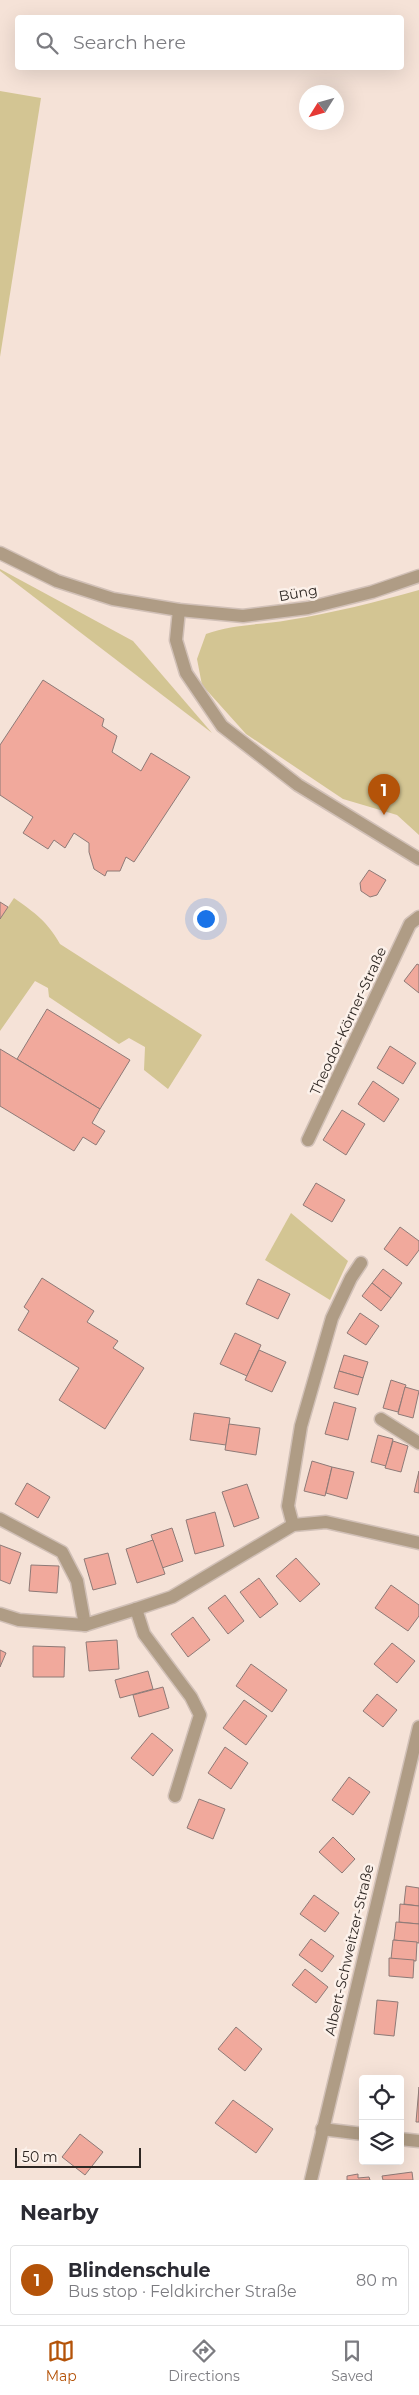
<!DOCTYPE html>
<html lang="en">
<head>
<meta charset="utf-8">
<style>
  :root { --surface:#fff; --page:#f7f7f7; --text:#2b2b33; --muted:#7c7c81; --line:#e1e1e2; --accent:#b45309 }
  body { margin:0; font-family:Montserrat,sans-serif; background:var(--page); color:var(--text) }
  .controls { position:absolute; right:15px; bottom:15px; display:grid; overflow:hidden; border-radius:5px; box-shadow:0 5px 20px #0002 }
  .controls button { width:45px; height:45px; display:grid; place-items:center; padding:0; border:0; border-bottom:1px solid var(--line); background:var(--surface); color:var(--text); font:25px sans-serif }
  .compass { position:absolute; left:299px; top:85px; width:45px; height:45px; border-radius:50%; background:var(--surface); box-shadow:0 5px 20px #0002; rotate:233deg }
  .scale { position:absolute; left:15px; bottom:12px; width:126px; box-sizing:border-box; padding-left:5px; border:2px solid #2e2723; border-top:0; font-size:14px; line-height:18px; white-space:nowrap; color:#2e2723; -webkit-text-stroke:4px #fcf1ea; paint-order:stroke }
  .you { position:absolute; left:205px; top:918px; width:18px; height:18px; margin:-12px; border:4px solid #fff; border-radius:50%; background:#1a73e8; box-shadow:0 0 0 8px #1a73e833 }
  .badge { display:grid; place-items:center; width:32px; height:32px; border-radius:50%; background:var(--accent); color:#fff; font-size:16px; font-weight:700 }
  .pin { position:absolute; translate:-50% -41px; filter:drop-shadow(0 1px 2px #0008) }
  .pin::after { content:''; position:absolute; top:26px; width:18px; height:15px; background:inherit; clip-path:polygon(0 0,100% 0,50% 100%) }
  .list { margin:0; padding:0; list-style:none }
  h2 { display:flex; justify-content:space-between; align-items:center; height:65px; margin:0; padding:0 20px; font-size:21px }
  h2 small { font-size:16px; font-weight:400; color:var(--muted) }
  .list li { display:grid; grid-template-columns:32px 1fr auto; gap:15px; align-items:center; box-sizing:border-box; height:70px; margin:0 10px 10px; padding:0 10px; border:1px solid var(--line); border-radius:5px }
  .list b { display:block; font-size:19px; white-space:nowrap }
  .list p { margin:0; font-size:16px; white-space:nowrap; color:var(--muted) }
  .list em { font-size:16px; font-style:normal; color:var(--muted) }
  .icon { flex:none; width:28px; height:28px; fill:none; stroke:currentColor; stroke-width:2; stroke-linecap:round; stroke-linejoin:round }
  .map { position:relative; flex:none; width:419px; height:2180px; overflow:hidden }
  .search { position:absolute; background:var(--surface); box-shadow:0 5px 20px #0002; left:15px; right:15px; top:15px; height:55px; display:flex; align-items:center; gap:12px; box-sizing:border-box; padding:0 18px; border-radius:5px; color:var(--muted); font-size:19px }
  .sheet { height:145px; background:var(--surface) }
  nav { display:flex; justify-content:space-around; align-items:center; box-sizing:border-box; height:70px; border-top:1px solid var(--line); background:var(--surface); font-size:14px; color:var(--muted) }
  nav a { display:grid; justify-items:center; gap:2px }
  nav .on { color:var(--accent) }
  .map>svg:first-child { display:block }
  .green { fill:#d3c593 }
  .building { fill:#f1a99c; stroke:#8e7a77 }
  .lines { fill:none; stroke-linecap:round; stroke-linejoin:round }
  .minor-casing { stroke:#d1c0b7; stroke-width:15 }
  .tertiary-casing { stroke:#d1c0b7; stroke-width:15 }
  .minor { stroke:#af9c85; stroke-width:12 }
  .tertiary { stroke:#af9c85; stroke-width:12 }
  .labels { text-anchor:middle; stroke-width:5; stroke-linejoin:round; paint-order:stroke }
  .street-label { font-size:14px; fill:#2e2723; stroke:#fcf1ea }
</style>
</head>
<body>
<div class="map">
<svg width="419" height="2180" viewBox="0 0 419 2180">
  <rect width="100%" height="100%" fill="#f5e2d7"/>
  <g class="green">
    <path d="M0 91 41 98 0 357Z"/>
    <path d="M0 569 133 641 212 733 0 571Z"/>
    <path d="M419 590V835L397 815 343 799 246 734 202 685 197 659 206 634C233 624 261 625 289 620 333 613 376 602 419 590Z"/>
    <path d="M14 898C35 913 47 921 60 944L202 1035 168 1089 144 1070 145 1047 129 1038 119 1044 49 997 48 988 35 981 0 1031V919Z"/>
    <path d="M291 1213 348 1261 330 1300 265 1260Z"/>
  </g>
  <g class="building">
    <path d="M43 680 104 719 102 726 117 736 112 752 141 771 151 753 190 777 134 862 126 857 120 871H107L105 876 94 869 89 852V843L74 833 65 848 54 840 48 849 23 833 33 817 0 795V745Z"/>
    <path d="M369 870 386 880 377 895 370 897 361 891 360 883Z"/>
    <path d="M0 902 8 907 0 919Z"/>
    <path d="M417 964 419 965V993L404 981Z"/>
    <path d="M47 1009 130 1060 100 1109 17 1059Z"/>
    <path d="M390 1046 416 1063 403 1084 377 1068Z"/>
    <path d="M0 1049 100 1109 92 1123 105 1131 96 1145 83 1137 74 1151 0 1106Z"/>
    <path d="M373 1081 399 1099 384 1122 358 1104Z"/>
    <path d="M342 1110 365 1124 346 1155 323 1140Z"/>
    <path d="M316 1183 345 1200 332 1222 303 1205Z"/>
    <path d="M400 1227 419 1241V1250L407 1266 384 1249Z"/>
    <path d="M383 1269 402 1283 391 1298 372 1283Z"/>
    <path d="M42 1278 94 1311 87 1322 118 1341 113 1348 144 1368 105 1429 59 1400 79 1368 18 1330 29 1311 24 1307Z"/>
    <path d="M258 1279 290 1294 278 1319 246 1304Z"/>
    <path d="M372 1283 391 1298 381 1311 362 1296Z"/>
    <path d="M360 1313 379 1326 366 1345 347 1333Z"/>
    <path d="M235 1333 261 1345 247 1376 220 1364Z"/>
    <path d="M259 1350 286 1362 272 1392 245 1380Z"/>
    <path d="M344 1355 368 1362 363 1378 339 1371Z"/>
    <path d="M339 1371 363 1378 358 1395 334 1388Z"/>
    <path d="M391 1380 406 1385 398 1412 383 1408Z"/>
    <path d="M405 1387 419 1391 413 1418 398 1414Z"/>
    <path d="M334 1402 356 1408 348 1440 325 1434Z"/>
    <path d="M194 1413 230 1418 226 1445 190 1440Z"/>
    <path d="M229 1424 260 1428 256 1455 225 1450Z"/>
    <path d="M378 1435 393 1439 386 1466 371 1462Z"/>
    <path d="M393 1441 408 1446 401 1472 385 1468Z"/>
    <path d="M312 1461 332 1467 325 1496 304 1491Z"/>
    <path d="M332 1467 354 1472 347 1499 326 1493Z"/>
    <path d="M419 1471V1493L414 1492Z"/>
    <path d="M27 1483 50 1497 38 1518 15 1504Z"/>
    <path d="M247 1484 259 1518 234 1527 222 1492Z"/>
    <path d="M215 1512 224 1546 195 1554 186 1520Z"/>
    <path d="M172 1528 183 1561 162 1568 151 1535Z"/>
    <path d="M153 1540 165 1574 137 1583 126 1549Z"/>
    <path d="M0 1545 21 1553 10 1584 0 1580Z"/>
    <path d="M108 1553 116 1584 93 1590 84 1559Z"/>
    <path d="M296 1558 320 1584 300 1602 276 1576Z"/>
    <path d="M31 1565 59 1566 57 1593 29 1591Z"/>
    <path d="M259 1578 278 1604 260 1618 240 1592Z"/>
    <path d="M391 1585 419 1605V1616L408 1631 375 1608Z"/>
    <path d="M225 1595 244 1621 228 1634 208 1608Z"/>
    <path d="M193 1617 210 1640 188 1657 171 1634Z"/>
    <path d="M117 1640 119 1669 89 1671 86 1642Z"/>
    <path d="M392 1643 415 1661 397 1683 374 1664Z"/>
    <path d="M33 1646 65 1647 64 1677H33Z"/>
    <path d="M0 1650 6 1653 0 1667Z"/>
    <path d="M251 1664 287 1690 272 1712 236 1686Z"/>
    <path d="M148 1671 153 1689 120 1698 115 1680Z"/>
    <path d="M163 1687 169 1708 139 1717 133 1695Z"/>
    <path d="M377 1694 397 1710 383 1727 363 1711Z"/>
    <path d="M244 1700 267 1716 246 1745 223 1728Z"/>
    <path d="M152 1733 173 1750 153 1776 131 1758Z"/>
    <path d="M225 1747 248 1763 231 1789 208 1773Z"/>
    <path d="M349 1777 370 1792 353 1815 332 1800Z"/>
    <path d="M199 1799 225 1809 213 1839 187 1828Z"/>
    <path d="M333 1837 355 1859 342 1873 319 1852Z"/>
    <path d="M406 1886 419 1888V1906L404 1904Z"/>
    <path d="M314 1895 339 1913 325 1932 300 1914Z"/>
    <path d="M400 1904 419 1906V1924L399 1922Z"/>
    <path d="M396 1922 419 1924V1943L394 1940Z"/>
    <path d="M311 1939 334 1956 322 1972 299 1955Z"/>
    <path d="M393 1940 417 1942 416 1961 391 1959Z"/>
    <path d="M389 1958 414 1960 413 1978 389 1976Z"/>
    <path d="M305 1969 328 1987 316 2003 292 1985Z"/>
    <path d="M377 2000 398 2002 394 2036 374 2034Z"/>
    <path d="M236 2027 262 2049 245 2071 218 2049Z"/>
    <path d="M419 2087V2122H416Z"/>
    <path d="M233 2100 273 2129 256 2153 215 2123Z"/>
    <path d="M80 2134 103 2152 85 2175 62 2157Z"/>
    <path d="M412 2172 413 2180H383L382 2176Z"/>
    <path d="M358 2174V2178L369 2177 370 2180H347V2176Z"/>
  </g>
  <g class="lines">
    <defs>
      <g id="minor">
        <path d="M308 1140 410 924 419 917"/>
        <path d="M381 1419 419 1443"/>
        <path d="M0 1519 62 1552 77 1581 85 1625"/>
        <path d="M293 1525 288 1506 301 1426 332 1318 351 1278 361 1263"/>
        <path d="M136 1609 144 1634 191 1697 200 1715 175 1796"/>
        <path d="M0 1614 19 1620 85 1625 136 1609 172 1597 293 1525 326 1522 419 1543"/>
        <path d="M322 2129 363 2134"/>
        <path d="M400 2139 419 2141"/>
        <path d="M311 2180 419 1727"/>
      </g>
      <g id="tertiary">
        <path d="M0 553 57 581 113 599 179 610 243 616 308 608 372 592 419 576"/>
        <path d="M179 610 176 640 186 673 222 726 298 785 419 859"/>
      </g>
    </defs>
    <use href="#minor" class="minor-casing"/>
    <use href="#tertiary" class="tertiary-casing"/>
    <use href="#minor" class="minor"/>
    <use href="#tertiary" class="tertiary"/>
  </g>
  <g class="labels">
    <g class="street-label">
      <text transform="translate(298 593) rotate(-10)" y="5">Büng</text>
      <text transform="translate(348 1021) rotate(-65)" y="5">Theodor-Körner-Straße</text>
      <text transform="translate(349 1950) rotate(-77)" y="5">Albert-Schweitzer-Straße</text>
    </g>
  </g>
</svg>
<div class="controls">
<button><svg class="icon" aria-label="locate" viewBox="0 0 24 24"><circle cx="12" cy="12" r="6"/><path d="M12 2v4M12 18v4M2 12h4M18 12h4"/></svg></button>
<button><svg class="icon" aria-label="layers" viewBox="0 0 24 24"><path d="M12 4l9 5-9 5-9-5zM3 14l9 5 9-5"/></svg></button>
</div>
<svg class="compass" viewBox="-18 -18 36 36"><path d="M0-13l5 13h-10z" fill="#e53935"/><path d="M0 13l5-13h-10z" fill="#7c7c81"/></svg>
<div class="scale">50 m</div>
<div class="you"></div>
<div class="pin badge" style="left:384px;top:815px">1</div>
<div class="search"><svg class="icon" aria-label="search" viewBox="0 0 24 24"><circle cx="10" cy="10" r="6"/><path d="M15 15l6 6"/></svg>Search here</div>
</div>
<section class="sheet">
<h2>Nearby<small></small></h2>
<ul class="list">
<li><span class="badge">1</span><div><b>Blindenschule</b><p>Bus stop · Feldkircher Straße</p></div><em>80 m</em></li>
</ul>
</section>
<nav>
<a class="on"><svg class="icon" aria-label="map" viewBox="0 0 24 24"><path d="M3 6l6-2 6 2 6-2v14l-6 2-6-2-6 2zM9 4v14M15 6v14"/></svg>Map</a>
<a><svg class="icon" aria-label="directions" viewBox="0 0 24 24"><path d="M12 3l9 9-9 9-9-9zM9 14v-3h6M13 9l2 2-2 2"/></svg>Directions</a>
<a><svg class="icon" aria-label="saved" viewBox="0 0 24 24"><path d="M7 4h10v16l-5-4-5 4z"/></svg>Saved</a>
</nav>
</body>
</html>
